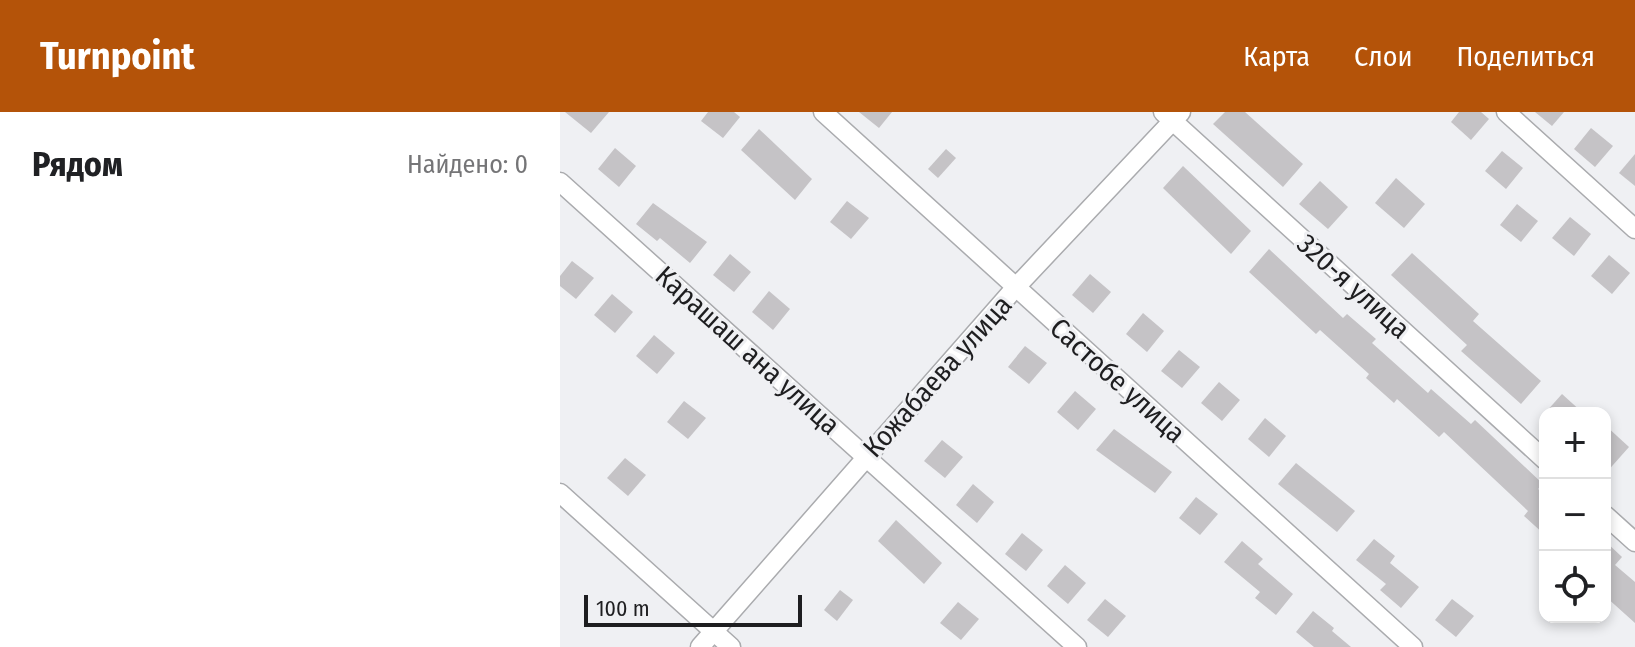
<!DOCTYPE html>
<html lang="ru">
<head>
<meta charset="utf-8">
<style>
  :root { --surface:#fff; --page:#f6f6f6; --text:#202124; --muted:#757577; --line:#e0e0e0; --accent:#b45309 }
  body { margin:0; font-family:"Fira Sans Condensed",sans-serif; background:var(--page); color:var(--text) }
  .controls { position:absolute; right:24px; bottom:24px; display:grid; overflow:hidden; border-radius:16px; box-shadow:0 4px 12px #0003 }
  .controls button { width:72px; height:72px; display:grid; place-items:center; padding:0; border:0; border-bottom:2px solid var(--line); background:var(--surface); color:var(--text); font:40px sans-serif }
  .scale { position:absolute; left:24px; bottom:20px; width:218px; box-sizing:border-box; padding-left:8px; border:4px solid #1e1e20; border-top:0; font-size:22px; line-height:28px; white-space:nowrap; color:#1e1e20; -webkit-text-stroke:6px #eff0f3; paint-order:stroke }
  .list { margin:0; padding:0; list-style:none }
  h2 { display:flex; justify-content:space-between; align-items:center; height:104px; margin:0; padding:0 32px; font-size:34px }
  h2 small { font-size:26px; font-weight:400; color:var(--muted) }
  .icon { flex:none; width:44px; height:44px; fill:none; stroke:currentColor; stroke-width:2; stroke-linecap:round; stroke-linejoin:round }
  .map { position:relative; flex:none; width:1075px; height:535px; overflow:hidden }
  header { display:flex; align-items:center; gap:48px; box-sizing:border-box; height:112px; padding:0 40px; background:var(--accent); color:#fff }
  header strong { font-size:38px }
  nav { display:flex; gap:44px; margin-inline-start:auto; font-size:28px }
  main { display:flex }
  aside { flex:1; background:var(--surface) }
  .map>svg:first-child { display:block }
  .building { fill:#c5c3c6 }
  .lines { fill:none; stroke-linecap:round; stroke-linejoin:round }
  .minor-casing { stroke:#aaabae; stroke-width:21 }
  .minor { stroke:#fff; stroke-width:18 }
  .labels { text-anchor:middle; stroke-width:6; stroke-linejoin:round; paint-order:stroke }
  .street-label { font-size:28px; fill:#1e1e20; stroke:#eff0f3 }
</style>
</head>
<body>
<header>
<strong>Turnpoint</strong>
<nav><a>Карта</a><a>Слои</a><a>Поделиться</a></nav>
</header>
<main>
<aside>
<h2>Рядом<small>Найдено: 0</small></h2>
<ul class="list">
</ul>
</aside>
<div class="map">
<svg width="1075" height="535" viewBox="0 0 1075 535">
  <rect width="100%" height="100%" fill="#eff0f3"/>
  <g class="building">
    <path d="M5 0H49L31 21Z"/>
    <path d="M148 0H174L180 5 163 26 141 9Z"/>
    <path d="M299 0H332L319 16Z"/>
    <path d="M665 0H685L743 52 723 75 653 12Z"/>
    <path d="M899 0H921L929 7 911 28 891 10Z"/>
    <path d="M975 0H1004L992 14Z"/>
    <path d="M1031 16 1053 34 1035 55 1014 37Z"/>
    <path d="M199 17 252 67 235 88 181 38Z"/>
    <path d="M55 36 76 54 59 75 38 57Z"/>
    <path d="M386 37 396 46 378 66 368 57Z"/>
    <path d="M942 39 963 56 946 77 925 59Z"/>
    <path d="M1075 42V74L1059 61Z"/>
    <path d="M623 54 691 119 671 142 603 76Z"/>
    <path d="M836 66 865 92 844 116 815 91Z"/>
    <path d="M760 69 788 95 768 117 739 92Z"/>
    <path d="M287 89 309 106 291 127 270 110Z"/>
    <path d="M93 91 147 130 130 151 100 126 97 129 76 112Z"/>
    <path d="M957 92 978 109 961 130 940 113Z"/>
    <path d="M1010 105 1031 122 1014 144 992 126Z"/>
    <path d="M709 137 783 206 787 202 816 227 812 231 868 281 871 277 911 312 915 308 983 372 978 377 985 382V423L964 404 968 399 884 320 879 325 837 287 834 291 806 266 809 262 760 218 756 222 689 160Z"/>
    <path d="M852 141 919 202 913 209 981 269 961 292 901 239 907 233 831 163Z"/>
    <path d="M170 142 191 160 174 180 153 163Z"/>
    <path d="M1049 143 1070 161 1052 182 1031 164Z"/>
    <path d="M12 149 34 166 16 187 0 174V164Z"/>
    <path d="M530 162 551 180 533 201 512 183Z"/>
    <path d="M209 179 230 197 213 218 192 200Z"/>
    <path d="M52 182 73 200 55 221 34 203Z"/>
    <path d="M583 201 604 219 587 240 566 222Z"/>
    <path d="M94 223 115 241 97 262 76 244Z"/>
    <path d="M465 234 487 251 469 272 448 255Z"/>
    <path d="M619 238 640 255 622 276 601 259Z"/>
    <path d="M659 270 680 288 662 309 641 291Z"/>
    <path d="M515 279 536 297 518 318 497 300Z"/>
    <path d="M1002 282 1023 301H985Z"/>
    <path d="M124 289 146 306 128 327 107 310Z"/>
    <path d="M705 306 726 324 709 345 688 327Z"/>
    <path d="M1045 313 1069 335 1045 362Z"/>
    <path d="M554 317 612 360 595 381 536 338Z"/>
    <path d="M382 328 403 345 385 366 364 349Z"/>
    <path d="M65 346 86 363 68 384 47 366Z"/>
    <path d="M736 351 795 399 777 420 718 372Z"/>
    <path d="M413 372 434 390 417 411 396 393Z"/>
    <path d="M636 385 658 402 640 423 619 406Z"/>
    <path d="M336 408 382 451 364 472 318 429Z"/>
    <path d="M462 421 483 438 466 459 445 442Z"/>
    <path d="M814 427 835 444 830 451 859 475 841 496 820 478 826 472 796 448Z"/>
    <path d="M682 429 703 447 698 452 733 482 716 503 695 486 700 480 664 450Z"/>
    <path d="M1045 429 1062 445 1055 453 1075 470V511L1045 484Z"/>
    <path d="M505 453 526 471 508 492 487 474Z"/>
    <path d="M280 478 293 488 277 509 264 498Z"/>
    <path d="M545 487 566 504 548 525 527 508Z"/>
    <path d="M892 487 914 504 896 525 875 508Z"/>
    <path d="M398 490 419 507 401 528 380 511Z"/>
    <path d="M753 499 774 516 772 519 791 535H754L736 520Z"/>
  </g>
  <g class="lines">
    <defs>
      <g id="minor">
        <path d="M263 0 853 535"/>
        <path d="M603 0 985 348"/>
        <path d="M946 0 1075 117"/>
        <path d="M0 70 517 535"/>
        <path d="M0 381 171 535"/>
        <path d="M1045 403 1075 430"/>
        <path d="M140 535 456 175 621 0"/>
      </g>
    </defs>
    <use href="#minor" class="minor-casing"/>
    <use href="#minor" class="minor"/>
  </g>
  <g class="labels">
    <g class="street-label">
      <text transform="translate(794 174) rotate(42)" y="10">320-я улица</text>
      <text transform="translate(188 238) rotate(42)" y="10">Карашаш ана улица</text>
      <text transform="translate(377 264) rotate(-48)" y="10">Кожабаева улица</text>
      <text transform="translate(558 268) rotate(42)" y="10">Састобе улица</text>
    </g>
  </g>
</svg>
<div class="controls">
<button>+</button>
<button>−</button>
<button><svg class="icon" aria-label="locate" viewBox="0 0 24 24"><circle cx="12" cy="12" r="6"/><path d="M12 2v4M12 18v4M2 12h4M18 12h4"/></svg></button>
</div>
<div class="scale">100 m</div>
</div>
</main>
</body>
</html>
